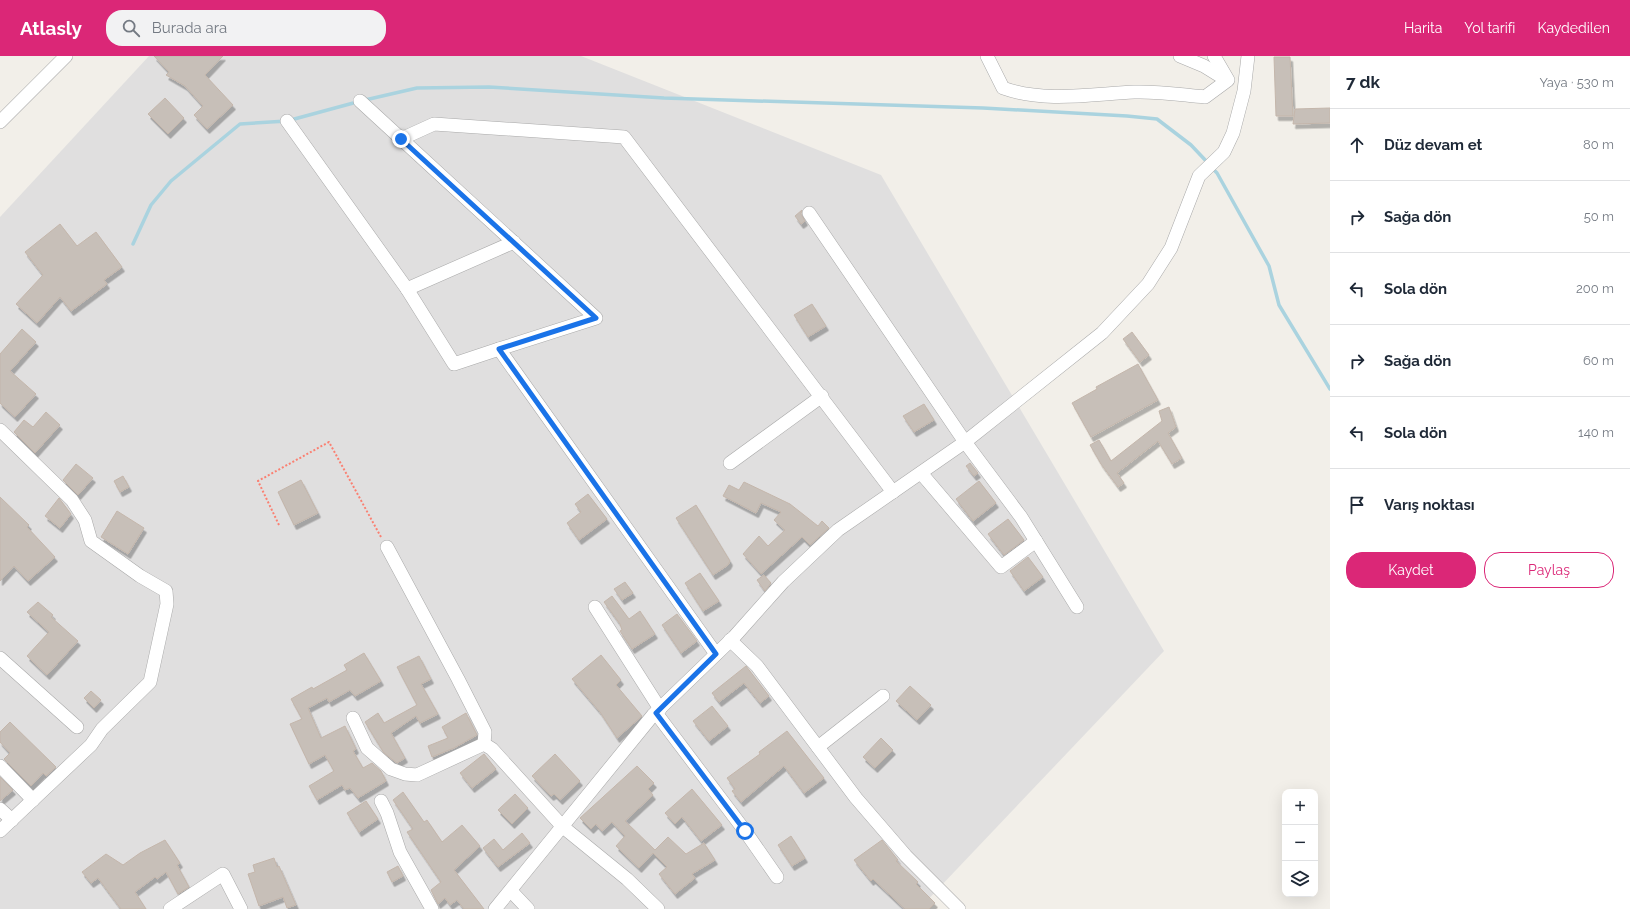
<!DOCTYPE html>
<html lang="tr">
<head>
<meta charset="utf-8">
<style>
  :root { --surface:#fff; --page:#f2f2f3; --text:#1f2937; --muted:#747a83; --line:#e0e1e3; --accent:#db2777 }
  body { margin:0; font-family:Raleway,sans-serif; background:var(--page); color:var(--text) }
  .controls { position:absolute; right:12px; bottom:12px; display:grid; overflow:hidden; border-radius:8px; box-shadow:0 4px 16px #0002 }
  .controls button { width:36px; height:36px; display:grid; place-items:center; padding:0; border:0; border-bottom:1px solid var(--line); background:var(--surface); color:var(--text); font:20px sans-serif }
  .stop { position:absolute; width:12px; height:12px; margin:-9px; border:3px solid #1a73e8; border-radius:50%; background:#fff }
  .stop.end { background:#1a73e8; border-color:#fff; box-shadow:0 1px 4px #0008 }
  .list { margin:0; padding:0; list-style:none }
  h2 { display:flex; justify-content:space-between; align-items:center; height:52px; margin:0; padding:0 16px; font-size:17px }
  h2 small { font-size:13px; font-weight:400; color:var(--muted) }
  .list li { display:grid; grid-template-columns:26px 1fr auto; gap:12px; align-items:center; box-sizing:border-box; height:72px; padding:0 16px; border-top:1px solid var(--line) }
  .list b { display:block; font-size:15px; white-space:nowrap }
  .list em { font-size:13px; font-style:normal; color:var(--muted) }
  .actions { display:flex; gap:8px; padding:12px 16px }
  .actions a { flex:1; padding:9px 0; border:1px solid var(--accent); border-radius:16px; text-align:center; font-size:14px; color:var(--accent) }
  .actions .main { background:var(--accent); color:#fff }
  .icon { flex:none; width:22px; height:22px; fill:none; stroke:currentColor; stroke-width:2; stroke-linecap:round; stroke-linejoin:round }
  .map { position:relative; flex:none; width:1330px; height:853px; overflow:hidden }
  header { display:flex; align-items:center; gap:24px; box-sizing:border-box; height:56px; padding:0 20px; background:var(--accent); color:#fff }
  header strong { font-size:19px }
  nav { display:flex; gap:22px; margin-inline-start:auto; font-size:14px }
  .search { width:280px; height:36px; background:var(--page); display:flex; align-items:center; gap:10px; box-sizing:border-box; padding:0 14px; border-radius:16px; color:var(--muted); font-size:15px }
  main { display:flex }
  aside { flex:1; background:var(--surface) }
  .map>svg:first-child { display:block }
  .residential { fill:#e0dfdf }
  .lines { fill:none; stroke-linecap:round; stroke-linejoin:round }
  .stream { stroke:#aad3df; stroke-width:3.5 }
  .building { fill:#c7bfb8; stroke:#c4b6ab; filter:url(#shadow) }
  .minor-casing { stroke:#a9a9a9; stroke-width:14 }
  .path { stroke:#fa8072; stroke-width:2; stroke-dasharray:2 2; stroke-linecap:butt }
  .minor { stroke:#fff; stroke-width:13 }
  .route { stroke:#1a73e8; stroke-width:5 }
</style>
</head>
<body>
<header>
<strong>Atlasly</strong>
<div class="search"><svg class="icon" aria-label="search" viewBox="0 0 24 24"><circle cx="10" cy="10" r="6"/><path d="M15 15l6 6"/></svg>Burada ara</div>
<nav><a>Harita</a><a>Yol tarifi</a><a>Kaydedilen</a></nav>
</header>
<main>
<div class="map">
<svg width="1330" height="853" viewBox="0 0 1330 853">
  <defs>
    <filter id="shadow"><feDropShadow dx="2.5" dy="4.5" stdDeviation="0" flood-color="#0004"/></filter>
  </defs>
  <rect width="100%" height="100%" fill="#f2efe9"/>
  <path class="residential" d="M149 0H581L881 119 1164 595 919 853H0V161Z"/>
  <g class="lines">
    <g class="stream">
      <path d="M365 44 417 32 489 31 664 42 983 52 1127 60 1157 63 1191 89 1208 107"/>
      <path d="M1212 112 1217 117 1269 210 1279 249 1330 333"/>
      <path d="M133 188 151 149 171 125 240 68 287 65 357 46"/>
    </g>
  </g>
  <g class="building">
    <path d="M154 0H223L205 19 233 49 207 73 194 59 203 50 185 30 166 19 169 16Z"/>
    <path d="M1274 1H1290L1293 60H1276Z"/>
    <path d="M165 42 184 62 168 78 148 58Z"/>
    <path d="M1330 52V67L1293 68 1295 53Z"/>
    <path d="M802 154 801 158 805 165 801 168 795 160Z"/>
    <path d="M60 168 77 190 96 176 122 211 104 224 107 228 71 255 60 241 37 267 16 248 43 219 25 196Z"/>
    <path d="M812 248 826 270 808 281 794 259Z"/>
    <path d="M22 273 36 286 10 315 36 338 15 361 0 347V298Z"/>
    <path d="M1132 276 1149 299 1140 306 1123 283Z"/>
    <path d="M1138 308 1158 344 1091 381 1072 347 1097 333 1096 331Z"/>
    <path d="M924 348 934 364 914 376 903 360Z"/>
    <path d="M1169 351 1176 371 1168 377 1182 402 1172 408 1158 385 1117 417 1124 427 1118 431 1101 408 1090 389 1099 384 1111 405 1162 365 1159 355Z"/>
    <path d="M46 356 60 369 35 397 14 376 24 364 33 371Z"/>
    <path d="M970 407 978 417 974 420 966 410Z"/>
    <path d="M76 408 93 422 78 439 63 424Z"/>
    <path d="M123 420 129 431 120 436 114 425Z"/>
    <path d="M301 424 318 457 294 469 278 436Z"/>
    <path d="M979 425 996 447 973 465 956 443Z"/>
    <path d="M744 426 790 448 818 470 822 465 829 472 810 489 802 481 761 518 743 498 759 480 768 490 785 474 774 464 781 456 761 447 756 457 723 440 729 429 739 434Z"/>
    <path d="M588 438 607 463 579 484 567 467 581 456 575 448Z"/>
    <path d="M0 441 29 469 27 471 55 501 28 525 14 510 0 525Z"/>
    <path d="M59 442 71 458 60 472 45 460Z"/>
    <path d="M696 449 730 505 728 509 713 519 676 462Z"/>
    <path d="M117 455 144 472 128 498 101 481Z"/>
    <path d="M1008 463 1024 484 1004 499 988 478Z"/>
    <path d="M1028 501 1043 521 1024 535 1010 515Z"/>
    <path d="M700 517 719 545 703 555 685 527Z"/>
    <path d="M764 519 771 527 765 535 757 524Z"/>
    <path d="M625 526 633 537 622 544 614 533Z"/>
    <path d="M612 540 629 563 640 555 655 578 632 593 620 575 622 574 620 568 604 546Z"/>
    <path d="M38 546 53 559 51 561 78 585 47 619 27 600 49 576 27 556Z"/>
    <path d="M677 558 697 585 681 597 662 569Z"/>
    <path d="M364 597 381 625 355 640 350 634 329 646 327 642 308 652 321 682 345 670 356 693 353 695 363 712 372 707 381 715 386 725 358 742 350 732 345 734 342 729 317 744 309 730 334 715 325 699 309 708 290 668 302 663 291 643 312 631 313 633 347 614 344 609Z"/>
    <path d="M601 599 621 624 616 629 642 660 617 682 600 656 572 623Z"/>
    <path d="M419 600 431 623 421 628 438 658 420 667 416 660 391 677 405 702 397 707 384 697 365 666 378 657 384 667 417 649 397 611Z"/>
    <path d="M746 610 769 640 760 647 744 627 719 646 712 637Z"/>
    <path d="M910 630 931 649 917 664 896 645Z"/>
    <path d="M91 635 101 644 94 652 84 642Z"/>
    <path d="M712 650 728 670 709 685 693 665Z"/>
    <path d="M466 657 477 679 454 692 432 701 428 690 448 682 442 671Z"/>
    <path d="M10 666 56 711 46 720 43 717 31 730 4 703 10 697 0 686V676Z"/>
    <path d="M787 675 824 722 804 737 784 710 741 746 732 735 735 733 727 722 760 698 759 696Z"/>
    <path d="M881 682 893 694 875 712 863 701Z"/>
    <path d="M484 698 496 713 472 732 460 717Z"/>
    <path d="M555 698 580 725 560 744 554 738 551 740 532 720Z"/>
    <path d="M637 710 654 727 648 733 653 739 625 765 655 794 668 781 686 798 704 787 715 804 692 818 695 822 675 838 659 818 667 811 653 797 639 812 616 790 625 780 612 766 602 775 596 768 591 773 580 762Z"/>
    <path d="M0 721 13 734 0 745Z"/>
    <path d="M692 733 722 769 701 785 682 761 675 768 665 757Z"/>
    <path d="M403 736 424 766 427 764 442 786 462 769 480 790 454 814 484 853H464L457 844 450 849 445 842 438 848 431 834 441 826 407 776 413 773 393 744Z"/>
    <path d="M515 738 528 752 512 768 498 754Z"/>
    <path d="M366 745 378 763 359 776 347 757Z"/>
    <path d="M522 777 530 787 498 811 483 792 494 783 503 794Z"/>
    <path d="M791 780 805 802 792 810 778 789Z"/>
    <path d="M165 784 180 807 177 809 189 831 178 838 166 816 157 823 155 821 135 836 146 853H121L98 822 91 827 82 816 106 798 123 809 140 797Z"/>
    <path d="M882 784 898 804 896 805 918 826 916 828 935 847 929 853H905L873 823 871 825 854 804Z"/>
    <path d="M274 802 277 811 279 810 296 849 287 852 283 841 259 850 248 818 255 816 253 809Z"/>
    <path d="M398 810 403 820 392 826 387 816Z"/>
  </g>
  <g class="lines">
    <defs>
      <g id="minor">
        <path d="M987 0 1003 32C1045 47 1092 38 1134 36 1157 35 1182 39 1205 41L1228 24 1214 0"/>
        <path d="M1180 0 1204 10 1225 23"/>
        <path d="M360 45 596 262 499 293 716 598"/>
        <path d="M287 65 407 233 514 186"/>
        <path d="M0 66 66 0"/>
        <path d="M401 83 434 68 624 81 893 436"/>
        <path d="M809 157 965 386 1021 461 1077 551"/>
        <path d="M407 233 454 308 499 293"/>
        <path d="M0 374 72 444 85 464 91 485 140 520 166 535 167 548 150 626 102 673 91 689 0 775"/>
        <path d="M730 407 822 340"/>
        <path d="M921 417 1001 511 1036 485"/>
        <path d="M387 491 458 623 485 676 484 688"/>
        <path d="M595 551 660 653"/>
        <path d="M730 584 757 610 856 742 906 800 959 853"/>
        <path d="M0 602 77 671"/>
        <path d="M656 657 745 775 777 821"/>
        <path d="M353 662 367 692 391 713 405 718 417 719 484 688 492 693 563 771 627 823 658 853"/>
        <path d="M818 691 883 640"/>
        <path d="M0 710 33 744"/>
        <path d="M381 745 387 757 400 796 432 853"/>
        <path d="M0 753 12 764"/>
        <path d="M511 835 528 853"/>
        <path d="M170 853 223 818 241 853"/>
        <path d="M495 853 653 659 734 581 783 526 838 474 965 386 1102 277 1148 228 1171 192 1199 120 1224 96 1233 77 1244 35 1248 0"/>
      </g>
    </defs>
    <use href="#minor" class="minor-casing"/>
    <path class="path" d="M279 469 258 425 329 386 381 481"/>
    <use href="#minor" class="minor"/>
  </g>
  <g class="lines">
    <path class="route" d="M401 83 596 262 499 293 716 598 656 657 745 775"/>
  </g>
</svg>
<div class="controls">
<button>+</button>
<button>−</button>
<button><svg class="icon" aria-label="layers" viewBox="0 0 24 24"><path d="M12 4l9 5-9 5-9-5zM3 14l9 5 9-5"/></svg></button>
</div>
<div class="stop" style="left:745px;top:775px"></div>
<div class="stop end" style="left:401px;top:83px"></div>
</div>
<aside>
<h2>7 dk<small>Yaya · 530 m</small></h2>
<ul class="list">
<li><svg class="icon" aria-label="ahead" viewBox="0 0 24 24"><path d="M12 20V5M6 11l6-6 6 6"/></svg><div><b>Düz devam et</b></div><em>80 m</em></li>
<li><svg class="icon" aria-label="right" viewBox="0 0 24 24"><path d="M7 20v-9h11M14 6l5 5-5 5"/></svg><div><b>Sağa dön</b></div><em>50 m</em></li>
<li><svg class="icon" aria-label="left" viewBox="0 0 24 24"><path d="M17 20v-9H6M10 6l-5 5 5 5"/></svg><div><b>Sola dön</b></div><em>200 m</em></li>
<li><svg class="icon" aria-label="right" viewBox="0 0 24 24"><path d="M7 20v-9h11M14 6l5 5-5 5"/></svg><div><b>Sağa dön</b></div><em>60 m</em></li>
<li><svg class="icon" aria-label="left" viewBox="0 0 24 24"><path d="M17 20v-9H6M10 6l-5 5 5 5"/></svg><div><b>Sola dön</b></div><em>140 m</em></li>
<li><svg class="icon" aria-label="arrive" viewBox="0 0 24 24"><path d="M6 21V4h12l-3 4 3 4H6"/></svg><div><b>Varış noktası</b></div></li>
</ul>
<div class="actions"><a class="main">Kaydet</a><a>Paylaş</a></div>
</aside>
</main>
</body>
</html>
